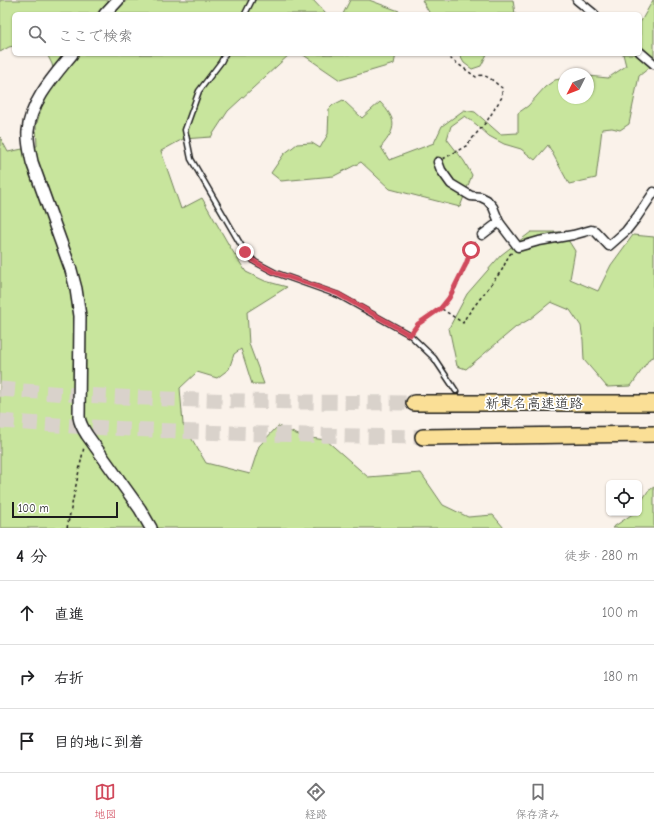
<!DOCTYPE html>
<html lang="ja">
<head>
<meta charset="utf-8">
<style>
  :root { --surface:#fff; --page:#f2f2f2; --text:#202124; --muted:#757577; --line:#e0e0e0; --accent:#d1495b }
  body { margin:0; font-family:"Comic Neue","Klee One",sans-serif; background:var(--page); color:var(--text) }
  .controls { position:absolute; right:12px; bottom:12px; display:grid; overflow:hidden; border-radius:6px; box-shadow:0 1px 3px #0004 }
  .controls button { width:36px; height:36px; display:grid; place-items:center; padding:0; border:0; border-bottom:1px solid var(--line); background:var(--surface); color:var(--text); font:20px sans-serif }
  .compass { position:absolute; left:558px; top:68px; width:36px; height:36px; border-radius:50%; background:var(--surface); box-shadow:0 1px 3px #0004; rotate:228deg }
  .scale { position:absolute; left:12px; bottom:10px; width:106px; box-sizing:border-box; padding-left:4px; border:2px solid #1c1c1c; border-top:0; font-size:11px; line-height:14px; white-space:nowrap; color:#1c1c1c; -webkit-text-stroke:3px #fff; paint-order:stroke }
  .stop { position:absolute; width:12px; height:12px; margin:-9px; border:3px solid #d1495b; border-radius:50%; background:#fff }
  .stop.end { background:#d1495b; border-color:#fff; box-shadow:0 1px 4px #0008 }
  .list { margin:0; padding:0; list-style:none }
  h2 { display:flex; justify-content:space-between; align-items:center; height:52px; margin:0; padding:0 16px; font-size:17px }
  h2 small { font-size:13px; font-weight:400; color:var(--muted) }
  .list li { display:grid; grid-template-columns:26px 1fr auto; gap:12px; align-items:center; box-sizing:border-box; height:64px; padding:0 16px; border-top:1px solid var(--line) }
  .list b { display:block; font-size:15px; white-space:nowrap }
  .list em { font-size:13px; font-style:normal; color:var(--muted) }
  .icon { flex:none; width:22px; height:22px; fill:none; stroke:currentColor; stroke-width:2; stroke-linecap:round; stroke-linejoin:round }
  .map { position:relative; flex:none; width:654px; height:528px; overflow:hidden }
  .search { position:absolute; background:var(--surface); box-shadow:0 1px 3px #0004; left:12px; right:12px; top:12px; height:44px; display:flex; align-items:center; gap:10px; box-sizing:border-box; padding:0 14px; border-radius:6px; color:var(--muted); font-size:15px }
  .sheet { height:244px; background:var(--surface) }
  nav { display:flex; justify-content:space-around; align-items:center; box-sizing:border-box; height:56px; border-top:1px solid var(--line); background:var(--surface); font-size:11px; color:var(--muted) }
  nav a { display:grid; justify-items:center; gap:2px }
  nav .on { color:var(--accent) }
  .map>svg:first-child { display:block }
  .green { fill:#c8e59d; stroke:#72805c }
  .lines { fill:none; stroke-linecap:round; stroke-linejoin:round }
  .highway-tunnel { stroke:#d9d2cb; stroke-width:15; stroke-dasharray:15 8; stroke-linecap:butt }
  .lane-casing { stroke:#1c1c1c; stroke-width:7 }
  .street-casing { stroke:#1c1c1c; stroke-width:11 }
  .secondary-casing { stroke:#1c1c1c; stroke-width:14 }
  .highway-casing { stroke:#1c1c1c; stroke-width:18 }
  .path { stroke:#1c1c1c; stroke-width:1.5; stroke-dasharray:3 3; stroke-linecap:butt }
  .lane { stroke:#fff; stroke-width:4 }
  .street { stroke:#fff; stroke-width:8 }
  .secondary { stroke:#fff; stroke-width:11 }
  .highway { stroke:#fadf96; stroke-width:15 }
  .route { stroke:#d1495b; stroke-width:5 }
  .labels { text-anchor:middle; stroke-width:3.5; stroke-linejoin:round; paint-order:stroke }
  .street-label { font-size:14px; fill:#1c1c1c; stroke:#fff }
</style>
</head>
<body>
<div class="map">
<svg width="654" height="528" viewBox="0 0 654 528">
  <rect width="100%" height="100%" fill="#faf2ea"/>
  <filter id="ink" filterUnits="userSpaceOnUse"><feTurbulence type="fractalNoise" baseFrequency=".025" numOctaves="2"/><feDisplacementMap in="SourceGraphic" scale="8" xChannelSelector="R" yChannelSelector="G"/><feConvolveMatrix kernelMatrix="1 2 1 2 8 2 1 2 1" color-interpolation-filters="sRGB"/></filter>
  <g filter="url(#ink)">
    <g class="green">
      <path d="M0 0H109L96 14H14V46L9 47 0 52Z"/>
      <path d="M127 0H313L326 14H114Z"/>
      <path d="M350 0H369L399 11 398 14H343Z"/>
      <path d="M422 0H513L515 14H430Z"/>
      <path d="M653 0H654V64L639 76 629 124 620 130 612 128 602 129 596 178 569 184 548 145 535 160 521 149 504 144 489 136 477 125 465 116 451 126 447 139 464 161 472 175 460 207 390 189 361 162 334 176 281 181 271 173 284 154 297 144 312 143 320 148 328 134 329 109 333 105 343 100 362 118 380 102C397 120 397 128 381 147L389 160 434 143 442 126 464 110 475 112 500 134 518 133V113L528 106 545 87 555 80 564 78V98H588V76L608 78 626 66 623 54H640V23Z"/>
      <path d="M47 54H290L228 111 211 137 183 139 161 151 181 209 202 198 230 247 246 272 265 281 287 287 247 312 249 344 264 384H252L241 349 234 354 229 369 217 378 197 372 180 388 183 424 206 463 250 474 259 446 278 426 303 437 326 440 368 477 421 473 443 505 468 517 493 515 504 528H0V137L8 152 37 146 36 126 44 99 56 82 52 64Z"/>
      <path d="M302 54H396L394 64 340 80Z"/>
      <path d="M459 54H487L481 66 472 69 464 63Z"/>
      <path d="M531 232H563L575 251 570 279 598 291 611 265 633 235 654 237V357L650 358 631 386 607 387 584 360 583 340 581 326 570 310 551 302 530 319 516 327 466 369 457 366 449 328 467 294 501 255Z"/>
      <path d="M654 487V528H612L634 513H639V505L648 491Z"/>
    </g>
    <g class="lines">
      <g class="highway-tunnel">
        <path d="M0 389C138 401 276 402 414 403"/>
        <path d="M0 421C141 432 282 435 423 437"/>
      </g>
      <defs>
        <g id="lane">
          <path d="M245 14 252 0"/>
          <path d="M225 54 221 62 199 91 185 130 191 159 245 252 255 262 276 273 338 295 410 335 434 358 456 391"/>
        </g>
        <g id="street">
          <path d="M577 0 594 14"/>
          <path d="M640 52 654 64"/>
          <path d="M438 162 441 170 451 184 471 196 481 197 487 200 493 207 499 222 518 247 539 241 573 235 591 230 595 231 609 246 626 231 637 217 654 192"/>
          <path d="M482 235 499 222"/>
        </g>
        <g id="secondary">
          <path d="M105 14 118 0"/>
          <path d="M72 54C55 75 30 102 28 131 27 141 30 152 32 162L71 270 76 289 80 316 79 417C80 424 83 429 87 435L140 509 151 528"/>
        </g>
        <g id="highway">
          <path d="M414 403H654"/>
          <path d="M423 437 654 434"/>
        </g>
      </defs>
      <use href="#lane" class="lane-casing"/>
      <use href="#street" class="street-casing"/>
      <use href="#secondary" class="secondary-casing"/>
      <use href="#highway" class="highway-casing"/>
      <g class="path">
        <path d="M443 159 466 146 487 121 502 97V88C495 83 485 71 476 77L447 56"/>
        <path d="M442 309 463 323 466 317 502 270 509 255 514 251"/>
        <path d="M413 331C422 317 440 313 449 298 456 288 461 276 466 265 469 257 470 246 477 240"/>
        <path d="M67 528 84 447"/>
      </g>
      <use href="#lane" class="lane"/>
      <use href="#street" class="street"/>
      <use href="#secondary" class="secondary"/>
      <use href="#highway" class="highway"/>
    </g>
  </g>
  <g class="lines" filter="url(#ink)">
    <path class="route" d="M245 252 255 262 276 273 338 294 410 335 418 324 441 308 449 298 466 264 471 250"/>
  </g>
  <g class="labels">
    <g class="street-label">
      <text x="534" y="408">新東名高速道路</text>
    </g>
  </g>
</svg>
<div class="controls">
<button><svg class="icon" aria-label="locate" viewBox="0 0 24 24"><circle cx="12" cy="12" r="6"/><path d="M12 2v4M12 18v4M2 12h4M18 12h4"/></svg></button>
</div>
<svg class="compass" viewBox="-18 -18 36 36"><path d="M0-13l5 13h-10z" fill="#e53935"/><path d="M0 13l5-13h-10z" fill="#757577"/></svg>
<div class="scale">100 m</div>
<div class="stop" style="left:471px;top:250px"></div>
<div class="stop end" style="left:245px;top:252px"></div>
<div class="search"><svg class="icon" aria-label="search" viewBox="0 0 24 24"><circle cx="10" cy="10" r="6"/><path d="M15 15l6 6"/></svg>ここで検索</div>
</div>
<section class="sheet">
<h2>4 分<small>徒歩 · 280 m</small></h2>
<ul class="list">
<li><svg class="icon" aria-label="ahead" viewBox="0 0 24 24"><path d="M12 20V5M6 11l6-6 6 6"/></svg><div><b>直進</b></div><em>100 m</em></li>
<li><svg class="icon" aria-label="right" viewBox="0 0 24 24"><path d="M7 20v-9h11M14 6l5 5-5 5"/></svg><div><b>右折</b></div><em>180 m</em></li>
<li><svg class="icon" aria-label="arrive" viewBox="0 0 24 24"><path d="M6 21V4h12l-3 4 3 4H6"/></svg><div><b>目的地に到着</b></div></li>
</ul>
</section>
<nav>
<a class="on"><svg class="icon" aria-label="map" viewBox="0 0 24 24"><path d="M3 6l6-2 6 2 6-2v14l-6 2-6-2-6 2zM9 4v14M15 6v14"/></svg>地図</a>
<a><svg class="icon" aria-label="directions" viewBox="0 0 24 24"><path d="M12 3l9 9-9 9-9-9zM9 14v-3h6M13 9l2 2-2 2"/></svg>経路</a>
<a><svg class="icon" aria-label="saved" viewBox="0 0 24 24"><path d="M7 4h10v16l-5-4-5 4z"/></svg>保存済み</a>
</nav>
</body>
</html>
